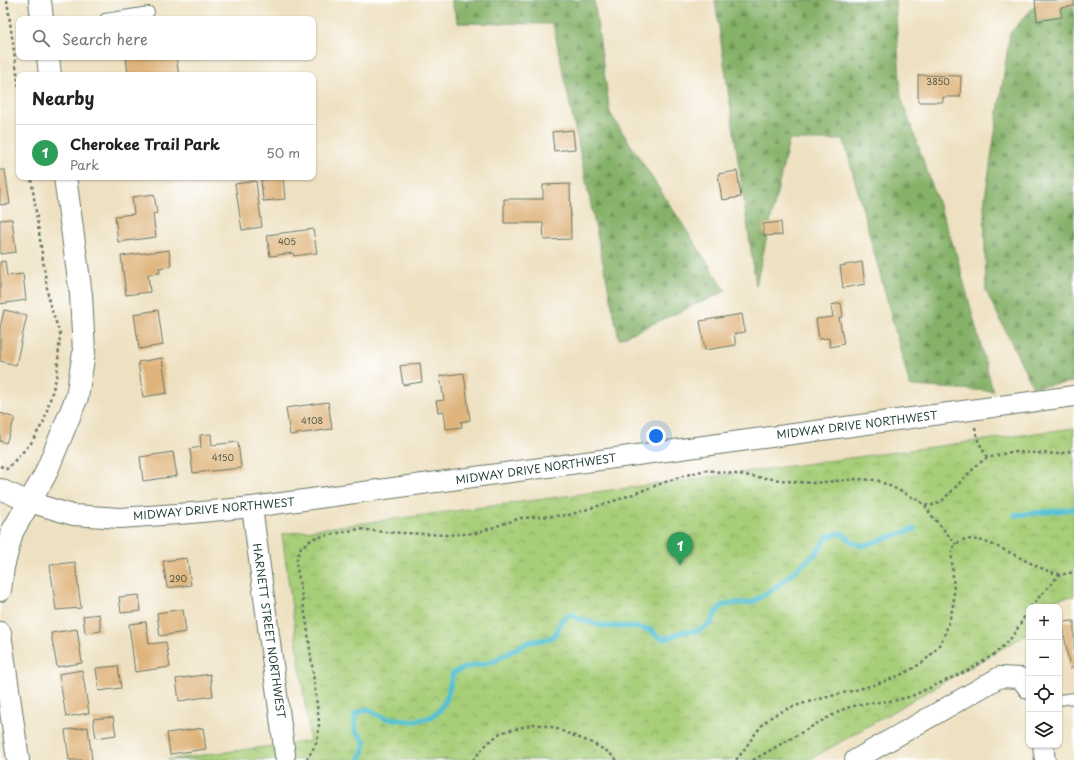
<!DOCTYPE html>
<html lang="en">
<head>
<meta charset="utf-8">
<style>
  :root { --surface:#fff; --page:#f6f6f6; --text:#222; --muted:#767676; --line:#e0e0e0; --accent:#d1495b }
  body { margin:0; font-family:"Playpen Sans",sans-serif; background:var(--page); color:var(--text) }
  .controls { position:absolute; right:12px; bottom:12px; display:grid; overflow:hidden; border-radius:8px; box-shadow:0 1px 3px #0004 }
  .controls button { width:36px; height:36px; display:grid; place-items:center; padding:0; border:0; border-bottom:1px solid var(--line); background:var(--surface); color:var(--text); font:20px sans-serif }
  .you { position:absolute; left:656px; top:436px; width:14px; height:14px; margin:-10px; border:3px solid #fff; border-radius:50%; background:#1a73e8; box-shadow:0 0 0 6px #1a73e833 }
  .badge { display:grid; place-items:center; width:26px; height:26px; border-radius:50%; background:var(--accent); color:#fff; font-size:13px; font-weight:700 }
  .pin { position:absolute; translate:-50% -33px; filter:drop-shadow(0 1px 2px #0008) }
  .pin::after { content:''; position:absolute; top:21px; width:14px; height:12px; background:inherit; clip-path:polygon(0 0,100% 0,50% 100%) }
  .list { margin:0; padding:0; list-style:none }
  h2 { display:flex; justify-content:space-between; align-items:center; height:52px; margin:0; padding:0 16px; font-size:17px }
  h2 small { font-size:13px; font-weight:400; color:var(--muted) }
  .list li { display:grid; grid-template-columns:26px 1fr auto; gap:12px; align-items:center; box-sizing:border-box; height:56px; padding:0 16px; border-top:1px solid var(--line) }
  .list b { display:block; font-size:15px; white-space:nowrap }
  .list p { margin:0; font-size:13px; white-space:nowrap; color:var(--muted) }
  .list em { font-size:13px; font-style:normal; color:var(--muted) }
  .icon { flex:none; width:22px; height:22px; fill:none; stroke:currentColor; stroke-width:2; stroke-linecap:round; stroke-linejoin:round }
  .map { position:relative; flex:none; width:1074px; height:760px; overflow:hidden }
  .search { position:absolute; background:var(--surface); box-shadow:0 1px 3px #0004; left:16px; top:16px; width:300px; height:44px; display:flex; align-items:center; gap:10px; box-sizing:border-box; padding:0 14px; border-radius:8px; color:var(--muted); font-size:15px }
  .panel { position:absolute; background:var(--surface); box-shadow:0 1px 3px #0004; left:16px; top:72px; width:300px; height:108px; border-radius:8px }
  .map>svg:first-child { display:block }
  .forest { fill:url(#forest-firs); stroke:#52774e }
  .park { fill:url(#park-crowns); stroke:#638656 }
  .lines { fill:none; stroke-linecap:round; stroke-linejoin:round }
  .stream { stroke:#56c1d1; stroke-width:5.5 }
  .building { fill:#dfb47b }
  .lane-casing { stroke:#677665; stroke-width:12 }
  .street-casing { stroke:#677665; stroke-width:22 }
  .secondary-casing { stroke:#677665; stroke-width:24 }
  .path { stroke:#677665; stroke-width:2.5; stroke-dasharray:3 3; stroke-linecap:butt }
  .lane { stroke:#fff; stroke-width:10 }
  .street { stroke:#fff; stroke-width:20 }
  .secondary { stroke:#fff; stroke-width:22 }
  .labels { text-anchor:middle; stroke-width:4; stroke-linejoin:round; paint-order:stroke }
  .number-label { font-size:9px; fill:#4f5b46 }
  .street-label { font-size:11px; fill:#1f3d34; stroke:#fff }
</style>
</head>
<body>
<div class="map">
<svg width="1074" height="760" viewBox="0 0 1074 760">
  <defs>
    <pattern id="forest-firs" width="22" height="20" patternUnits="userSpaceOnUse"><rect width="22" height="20" fill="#85b168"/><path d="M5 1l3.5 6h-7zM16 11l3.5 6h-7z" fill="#6c9156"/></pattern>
    <pattern id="park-crowns" width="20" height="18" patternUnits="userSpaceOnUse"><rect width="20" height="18" fill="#a7ce78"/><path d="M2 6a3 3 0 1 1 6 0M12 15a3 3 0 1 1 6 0" fill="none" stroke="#87a863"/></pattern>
  </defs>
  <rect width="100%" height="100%" fill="#fff"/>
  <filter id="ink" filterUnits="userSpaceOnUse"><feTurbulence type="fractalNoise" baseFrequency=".025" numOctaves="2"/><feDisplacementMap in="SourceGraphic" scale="8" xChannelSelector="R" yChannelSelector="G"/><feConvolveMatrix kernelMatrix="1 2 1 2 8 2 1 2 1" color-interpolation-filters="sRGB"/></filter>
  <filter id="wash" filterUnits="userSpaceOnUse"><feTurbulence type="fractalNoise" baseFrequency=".012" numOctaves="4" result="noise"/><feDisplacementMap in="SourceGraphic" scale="16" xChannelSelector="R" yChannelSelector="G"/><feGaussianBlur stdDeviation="0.9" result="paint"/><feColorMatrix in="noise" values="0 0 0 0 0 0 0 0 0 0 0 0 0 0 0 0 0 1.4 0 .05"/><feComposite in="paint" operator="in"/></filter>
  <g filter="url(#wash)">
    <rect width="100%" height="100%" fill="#eee1c1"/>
    <g class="forest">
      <path d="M451 0H594L610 113 726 291 619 339 553 24 458 23Z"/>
      <path d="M715 0H895L901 97 956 253 993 391 910 386 844 140H789L756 285Z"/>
      <path d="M1040 0H1074V382L1033 387 986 291 984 205 1010 33Z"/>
    </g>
    <path class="park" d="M1074 428V596L1042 601 1043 607H1029V633L809 760H166L310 741 282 534Z"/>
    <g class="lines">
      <g class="stream">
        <path d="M1015 515 1074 509"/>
        <path d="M359 760 363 752 365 741 355 731V714L367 709 385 718 414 721 430 718 440 710 447 698 453 673 467 667 490 663 528 642 549 639 556 634 561 621 572 614 579 619 603 626 632 627 651 630 658 637 666 639 682 632 698 631 711 623 716 612 723 605 736 603H751L776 587 816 553 828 536 842 533 852 542 862 546 915 529"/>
      </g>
    </g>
    <g id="blocks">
      <g class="building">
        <path d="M1035 0H1074V6L1060 8 1062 17 1037 21Z"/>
        <path d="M126 57H176L179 75H128Z"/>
        <path d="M918 75 961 76 960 97H943V102H918Z"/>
        <path d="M573 130 575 149 554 151 552 132Z"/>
        <path d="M0 170H5L10 204 0 205Z"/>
        <path d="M737 171 741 197 722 200 718 174Z"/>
        <path d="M283 177 285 199 263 201 261 180Z"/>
        <path d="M256 181 262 227 242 230 235 184Z"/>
        <path d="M570 184 571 239 544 240 543 223H504V199H543V185Z"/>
        <path d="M154 194 157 213 153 214 156 237 118 242 115 216 134 214 132 197Z"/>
        <path d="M12 219 16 252 0 254V220Z"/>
        <path d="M781 222 782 235 764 236 763 224Z"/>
        <path d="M313 229 317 253 294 256 293 253 270 256 267 235Z"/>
        <path d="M169 250 171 266 159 268 160 273 148 274 150 292 126 295 121 256Z"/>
        <path d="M5 261 7 276 23 274 26 300 0 304V262Z"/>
        <path d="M862 262 865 284 843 288 840 266Z"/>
        <path d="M841 303 843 317H839L844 344 830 347 829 338 819 339 816 319 833 317 831 305Z"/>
        <path d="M4 310 27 315 16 365 0 361V328Z"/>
        <path d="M158 310 163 345 139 349 134 314Z"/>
        <path d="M742 314 745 332 734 334 736 345 705 350 700 321Z"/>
        <path d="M162 358 167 393 143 397 138 362Z"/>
        <path d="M420 363 422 382 403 385 400 366Z"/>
        <path d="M464 373 470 420 461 422 462 427 446 429 444 411 438 412 436 401 444 400 440 376Z"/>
        <path d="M328 402 332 429 290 435 286 408Z"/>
        <path d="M0 413 15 418 6 443 0 441Z"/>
        <path d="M211 434 212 445 238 442 241 468 193 473 190 449 201 447 200 435Z"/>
        <path d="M173 452 177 476 143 481 140 457Z"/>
        <path d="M187 558 191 585 167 588 163 561Z"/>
        <path d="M75 562 81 608 56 610 50 565Z"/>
        <path d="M139 595 141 611 121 613 119 597Z"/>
        <path d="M183 609 186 632 160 636 157 613Z"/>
        <path d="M99 614 101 631 85 633 83 616Z"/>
        <path d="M1074 621V667L1070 669 1062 622Z"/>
        <path d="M146 622 149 644 166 642 170 667 135 672 129 624Z"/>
        <path d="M77 629 82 663 57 667 51 633Z"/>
        <path d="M118 666 121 688 99 691 96 668Z"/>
        <path d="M82 670 89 713 66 717 59 674Z"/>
        <path d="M210 674 213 696 179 701 176 679Z"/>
        <path d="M113 717 116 735 96 738 93 719Z"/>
        <path d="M88 727 92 760H69L65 730Z"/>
        <path d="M203 728 206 749 170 754 167 733Z"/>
      </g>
    </g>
  </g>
  <g filter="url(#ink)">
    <use href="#blocks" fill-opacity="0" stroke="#677665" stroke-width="1"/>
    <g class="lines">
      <defs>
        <g id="lane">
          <path d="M105 19 149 12"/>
          <path d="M1059 700 1074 698"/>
        </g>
        <g id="street">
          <path d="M0 489 29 502 73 515 120 518 191 513 252 507 1074 396"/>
          <path d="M252 507 285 755"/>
          <path d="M1043 745 1045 760"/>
          <path d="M855 760 1000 677 1020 678 1029 689"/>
        </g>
        <g id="secondary">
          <path d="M40 0 42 19"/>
          <path d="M48 57 50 75"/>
          <path d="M0 590 3 567 12 532 45 475 77 397 84 352 81 295 65 177"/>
          <path d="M0 633 18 760"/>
        </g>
      </defs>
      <use href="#lane" class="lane-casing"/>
      <use href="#street" class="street-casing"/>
      <use href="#secondary" class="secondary-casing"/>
      <g class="path">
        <path d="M7 0 19 88"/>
        <path d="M975 427 977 438 987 458"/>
        <path d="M0 466 7 469 31 443 44 421 57 375 60 334 49 302 31 177"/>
        <path d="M925 505H934L943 500 978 464 987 458 1011 452 1059 454 1074 450"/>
        <path d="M1030 607 1060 574"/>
        <path d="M306 760C316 746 319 739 319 721L307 625 296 562 301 547 314 538 359 529 384 532 446 535 476 533 521 518 569 515 617 500 679 477 706 470 795 482 814 483 857 479 877 480 894 488 918 500 925 505 931 515 956 544"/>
        <path d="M473 760 487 744 500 733 534 724 552 727 592 743 608 752 617 760"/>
        <path d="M736 760C750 744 759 722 778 713 825 690 917 690 943 638 947 629 954 607 954 597 954 580 951 565 952 548 955 546 957 544 959 542 980 528 1033 570 1059 574 1063 575 1069 573 1074 572"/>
        <path d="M753 760 827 718 846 708 867 703 893 701 912 696 971 669 996 653 1013 636 1029 609"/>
      </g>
      <use href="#lane" class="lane"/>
      <use href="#street" class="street"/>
      <use href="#secondary" class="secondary"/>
    </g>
  </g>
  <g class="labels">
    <g class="number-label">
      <text x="938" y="85">3850</text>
      <text x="287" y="245">405</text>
      <text x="312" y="424">4108</text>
      <text x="223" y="461">4150</text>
      <text x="178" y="582">290</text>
    </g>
    <g class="street-label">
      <text transform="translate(857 425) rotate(-7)" y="4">MIDWAY DRIVE NORTHWEST</text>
      <text transform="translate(536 469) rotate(-8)" y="4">MIDWAY DRIVE NORTHWEST</text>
      <text transform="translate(214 509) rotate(-5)" y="4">MIDWAY DRIVE NORTHWEST</text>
      <text transform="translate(269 631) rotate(82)" y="4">HARNETT STREET NORTHWEST</text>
    </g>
  </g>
</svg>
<div class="controls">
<button>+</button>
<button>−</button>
<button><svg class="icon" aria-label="locate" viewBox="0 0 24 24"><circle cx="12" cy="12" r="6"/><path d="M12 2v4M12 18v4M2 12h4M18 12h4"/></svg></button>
<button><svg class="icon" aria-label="layers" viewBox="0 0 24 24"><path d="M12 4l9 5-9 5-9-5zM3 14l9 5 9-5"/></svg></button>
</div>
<div class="you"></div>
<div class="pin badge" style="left:680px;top:565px;background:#2e9e5b">1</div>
<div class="search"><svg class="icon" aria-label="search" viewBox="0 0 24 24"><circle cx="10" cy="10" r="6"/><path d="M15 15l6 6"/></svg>Search here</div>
<section class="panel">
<h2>Nearby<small></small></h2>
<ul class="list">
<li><span class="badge" style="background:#2e9e5b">1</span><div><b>Cherokee Trail Park</b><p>Park</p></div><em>50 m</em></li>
</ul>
</section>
</div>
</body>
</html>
